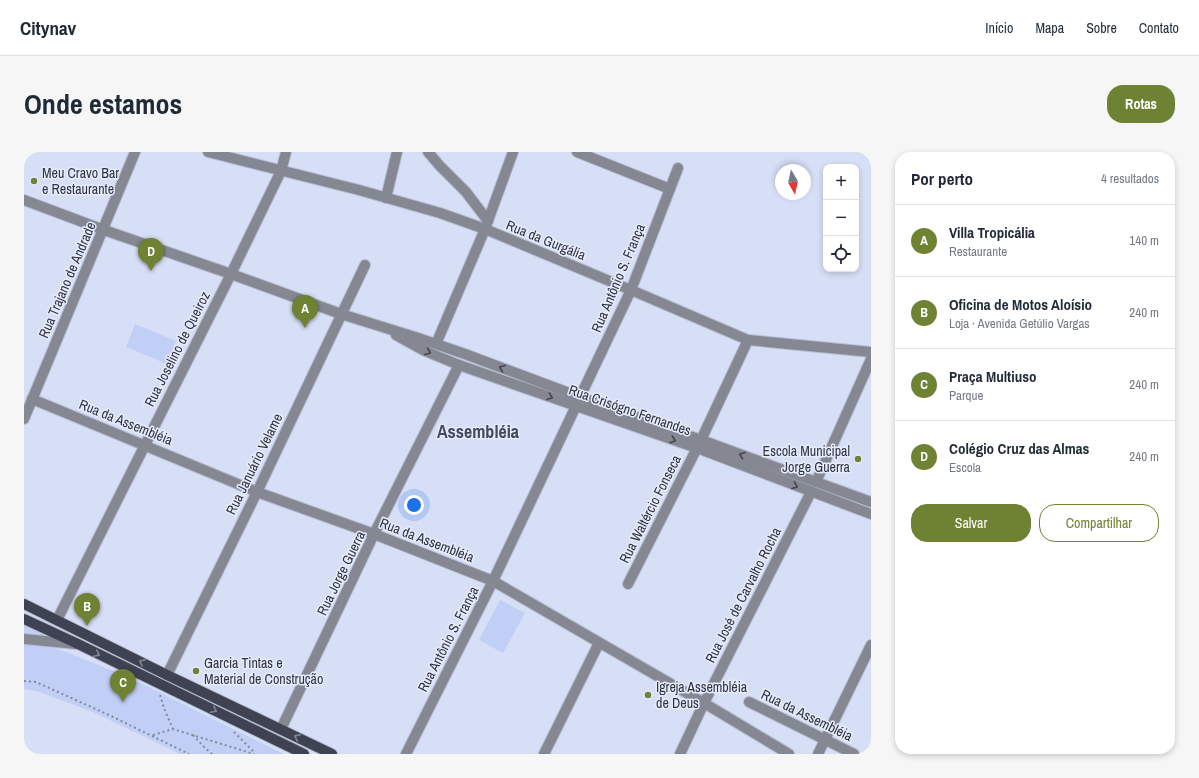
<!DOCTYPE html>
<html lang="pt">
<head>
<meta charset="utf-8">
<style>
  :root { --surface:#fff; --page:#f6f6f7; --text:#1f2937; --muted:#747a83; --line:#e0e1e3; --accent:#6f8233 }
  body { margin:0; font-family:"Archivo Narrow",sans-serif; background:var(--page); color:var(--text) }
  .controls { position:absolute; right:12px; top:12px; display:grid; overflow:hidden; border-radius:8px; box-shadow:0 2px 6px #0003 }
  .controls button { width:36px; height:36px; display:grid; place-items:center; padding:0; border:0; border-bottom:1px solid var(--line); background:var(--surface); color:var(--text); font:20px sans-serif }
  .compass { position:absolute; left:751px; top:12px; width:36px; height:36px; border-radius:50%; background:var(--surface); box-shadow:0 2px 6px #0003; rotate:171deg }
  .you { position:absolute; left:390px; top:353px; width:14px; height:14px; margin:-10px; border:3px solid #fff; border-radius:50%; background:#1a73e8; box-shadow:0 0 0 6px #1a73e833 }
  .badge { display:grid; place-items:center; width:26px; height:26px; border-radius:50%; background:var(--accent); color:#fff; font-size:13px; font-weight:700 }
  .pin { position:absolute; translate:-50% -33px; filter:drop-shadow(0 1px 2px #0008) }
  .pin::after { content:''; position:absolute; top:21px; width:14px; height:12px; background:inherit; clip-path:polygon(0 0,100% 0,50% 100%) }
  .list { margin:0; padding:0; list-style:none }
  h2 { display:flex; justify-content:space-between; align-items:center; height:52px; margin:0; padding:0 16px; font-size:17px }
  h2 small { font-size:13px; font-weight:400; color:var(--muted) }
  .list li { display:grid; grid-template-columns:26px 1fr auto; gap:12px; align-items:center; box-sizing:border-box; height:72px; padding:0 16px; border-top:1px solid var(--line) }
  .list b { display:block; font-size:15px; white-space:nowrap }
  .list p { margin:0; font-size:13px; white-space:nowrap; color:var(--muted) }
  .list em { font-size:13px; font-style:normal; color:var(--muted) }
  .actions { display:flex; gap:8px; padding:12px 16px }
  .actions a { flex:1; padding:9px 0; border:1px solid var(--accent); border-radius:16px; text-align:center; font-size:14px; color:var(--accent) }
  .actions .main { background:var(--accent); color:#fff }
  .icon { flex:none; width:22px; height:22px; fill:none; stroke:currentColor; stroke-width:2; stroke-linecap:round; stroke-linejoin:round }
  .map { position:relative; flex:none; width:847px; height:602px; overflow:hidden; border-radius:16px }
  header { display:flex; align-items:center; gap:24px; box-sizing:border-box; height:56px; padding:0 20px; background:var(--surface); border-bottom:1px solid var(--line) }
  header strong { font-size:19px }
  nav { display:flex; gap:22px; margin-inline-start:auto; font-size:14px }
  .intro { display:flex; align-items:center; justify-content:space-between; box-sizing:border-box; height:96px; padding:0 24px }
  h1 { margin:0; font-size:28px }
  .button { padding:10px 18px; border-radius:16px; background:var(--accent); color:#fff; font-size:14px; font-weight:700 }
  main { display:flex; gap:24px; padding:0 24px }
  aside { flex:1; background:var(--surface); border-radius:16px; box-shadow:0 2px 6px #0003 }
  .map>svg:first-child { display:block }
  .green { fill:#c1cef6 }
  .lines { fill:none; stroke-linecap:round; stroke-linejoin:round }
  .minor-casing { stroke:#b6bdd1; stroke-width:12 }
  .major-casing { stroke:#b6bdd1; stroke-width:12 }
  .path { stroke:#838999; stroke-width:2; stroke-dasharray:2 3; stroke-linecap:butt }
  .minor { stroke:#858892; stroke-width:10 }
  .major { stroke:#3e4252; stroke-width:10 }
  .oneway { stroke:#42454e }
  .oneway2 { stroke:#818697 }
  .poi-dot { fill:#6f8233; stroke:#e6ecff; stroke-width:1.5 }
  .labels { text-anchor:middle; stroke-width:3; stroke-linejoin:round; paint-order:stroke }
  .poi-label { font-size:14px; fill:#31343d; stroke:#e6ecff; text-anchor:start }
  .street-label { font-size:14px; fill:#31343d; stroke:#e6ecff }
  .district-label { font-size:18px; font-weight:bold; fill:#444a5c; stroke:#e6ecff }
</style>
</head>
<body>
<header>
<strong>Citynav</strong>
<nav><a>Início</a><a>Mapa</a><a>Sobre</a><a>Contato</a></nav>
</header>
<div class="intro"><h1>Onde estamos</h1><a class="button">Rotas</a></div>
<main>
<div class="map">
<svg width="847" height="602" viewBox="0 0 847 602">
  <rect width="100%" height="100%" fill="#d7dff6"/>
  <g class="green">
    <path d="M111 172 152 189 143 212 102 195Z"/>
    <path d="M476 448 501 461 479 501 455 488Z"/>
    <path d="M0 473 32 488 0 484Z"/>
    <path d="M0 491 34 497 102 524 260 602H156L69 560 13 539 0 537Z"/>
  </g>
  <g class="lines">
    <defs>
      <g id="minor">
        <path d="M184 0 335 38 416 61 461 77 607 138 724 188 847 200"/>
        <path d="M404 0 416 14 442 40 464 69"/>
        <path d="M553 0 646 37"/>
        <path d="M362 46 373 0"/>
        <path d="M0 48 80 78 207 122 317 162 394 186 441 202 556 245 677 288 847 350"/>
        <path d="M372 183 401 199 435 213 673 296 847 362"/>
        <path d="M412 192 461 77 489 0"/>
        <path d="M556 245 607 138 654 16"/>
        <path d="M8 247 233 340 350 382 469 429 680 551 765 602"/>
        <path d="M0 267 111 0"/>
        <path d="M677 288 724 188"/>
        <path d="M792 330 847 207"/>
        <path d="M604 432 673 296"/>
        <path d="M33 468 207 122 257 19 262 0"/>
        <path d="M0 487 52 492"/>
        <path d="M143 523 233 340 341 113"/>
        <path d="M725 550 830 602"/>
        <path d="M257 577 350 382 435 213"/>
        <path d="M382 602 469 429 552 254"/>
        <path d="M520 602 575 491"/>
        <path d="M656 602 680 551 787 340"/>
        <path d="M794 602 847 493"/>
      </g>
      <g id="major">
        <path d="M0 452 143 523 308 602"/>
        <path d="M0 467 54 492 280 602"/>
      </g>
    </defs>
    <use href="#minor" class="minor-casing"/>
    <use href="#major" class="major-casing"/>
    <g class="path">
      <path d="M0 529 12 530 87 564 165 602"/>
      <path d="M136 543 141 559 149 577"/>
      <path d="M210 580 231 601"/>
      <path d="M129 583 149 577 230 602"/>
      <path d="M169 583 179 594 188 602"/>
    </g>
    <use href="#minor" class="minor"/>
    <use href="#major" class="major"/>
  </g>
  <defs><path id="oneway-chevron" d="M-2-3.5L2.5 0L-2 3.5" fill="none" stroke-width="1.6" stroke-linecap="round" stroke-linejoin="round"/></defs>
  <g class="oneway">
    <use href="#oneway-chevron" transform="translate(404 200) rotate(23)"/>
    <use href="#oneway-chevron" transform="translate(478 216) rotate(-159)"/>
    <use href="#oneway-chevron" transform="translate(526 245) rotate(20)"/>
    <use href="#oneway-chevron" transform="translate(649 288) rotate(19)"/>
    <use href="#oneway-chevron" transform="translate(718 303) rotate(-160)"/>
    <use href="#oneway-chevron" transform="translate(771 334) rotate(21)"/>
  </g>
  <g class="oneway2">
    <use href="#oneway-chevron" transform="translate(73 502) rotate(26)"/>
    <use href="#oneway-chevron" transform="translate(118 510) rotate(-154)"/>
    <use href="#oneway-chevron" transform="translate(190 558) rotate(26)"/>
    <use href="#oneway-chevron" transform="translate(273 585) rotate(-154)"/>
  </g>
  <g class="poi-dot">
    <circle cx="10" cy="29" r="4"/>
    <circle cx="834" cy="307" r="4"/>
    <circle cx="172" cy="519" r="4"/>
    <circle cx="624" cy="543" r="4"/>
  </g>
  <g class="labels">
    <g class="poi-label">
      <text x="18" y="26">Meu Cravo Bar<tspan x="18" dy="16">e Restaurante</tspan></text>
      <text x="826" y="304" text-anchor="end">Escola Municipal<tspan x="826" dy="16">Jorge Guerra</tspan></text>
      <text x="180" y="516">Garcia Tintas e<tspan x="180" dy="16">Material de Construção</tspan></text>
      <text x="632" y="540">Igreja Assembléia<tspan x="632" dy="16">de Deus</tspan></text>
    </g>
    <g class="street-label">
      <text transform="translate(522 88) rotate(22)" y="5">Rua da Gurgália</text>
      <text transform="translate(594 126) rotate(-67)" y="5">Rua Antônio S. França</text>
      <text transform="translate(43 128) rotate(-67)" y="5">Rua Trajano de Andrade</text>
      <text transform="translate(153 197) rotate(-63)" y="5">Rua Joselino de Queiroz</text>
      <text transform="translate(606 258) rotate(19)" y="5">Rua Crisógno Fernandes</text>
      <text transform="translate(102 270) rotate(22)" y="5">Rua da Assembléia</text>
      <text transform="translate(230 312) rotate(-64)" y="5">Rua Januário Velame</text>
      <text transform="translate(626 357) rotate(-63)" y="5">Rua Waltércio Fonseca</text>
      <text transform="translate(403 388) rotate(21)" y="5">Rua da Assembléia</text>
      <text transform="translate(317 421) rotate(-64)" y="5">Rua Jorge Guerra</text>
      <text transform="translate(719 443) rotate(-63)" y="5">Rua José de Carvalho Rocha</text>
      <text transform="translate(424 487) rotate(-63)" y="5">Rua Antônio S. França</text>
      <text transform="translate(783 563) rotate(26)" y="5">Rua da Assembléia</text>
    </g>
    <g class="district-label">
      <text x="454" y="286">Assembléia</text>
    </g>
  </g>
</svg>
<div class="controls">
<button>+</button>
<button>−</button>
<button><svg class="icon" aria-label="locate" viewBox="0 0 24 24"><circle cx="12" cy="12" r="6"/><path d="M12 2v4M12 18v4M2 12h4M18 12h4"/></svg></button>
</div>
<svg class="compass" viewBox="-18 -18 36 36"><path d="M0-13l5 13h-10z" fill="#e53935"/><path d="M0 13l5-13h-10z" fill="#747a83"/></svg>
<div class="you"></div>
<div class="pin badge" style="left:281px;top:176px">A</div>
<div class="pin badge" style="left:63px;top:474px">B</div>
<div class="pin badge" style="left:99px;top:550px">C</div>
<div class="pin badge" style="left:127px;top:119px">D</div>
</div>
<aside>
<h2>Por perto<small>4 resultados</small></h2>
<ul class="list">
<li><span class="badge">A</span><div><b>Villa Tropicália</b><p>Restaurante</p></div><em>140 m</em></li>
<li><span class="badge">B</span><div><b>Oficina de Motos Aloísio</b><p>Loja · Avenida Getúlio Vargas</p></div><em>240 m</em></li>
<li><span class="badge">C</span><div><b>Praça Multiuso</b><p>Parque</p></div><em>240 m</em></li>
<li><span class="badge">D</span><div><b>Colégio Cruz das Almas</b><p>Escola</p></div><em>240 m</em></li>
</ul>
<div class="actions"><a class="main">Salvar</a><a>Compartilhar</a></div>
</aside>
</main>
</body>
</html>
